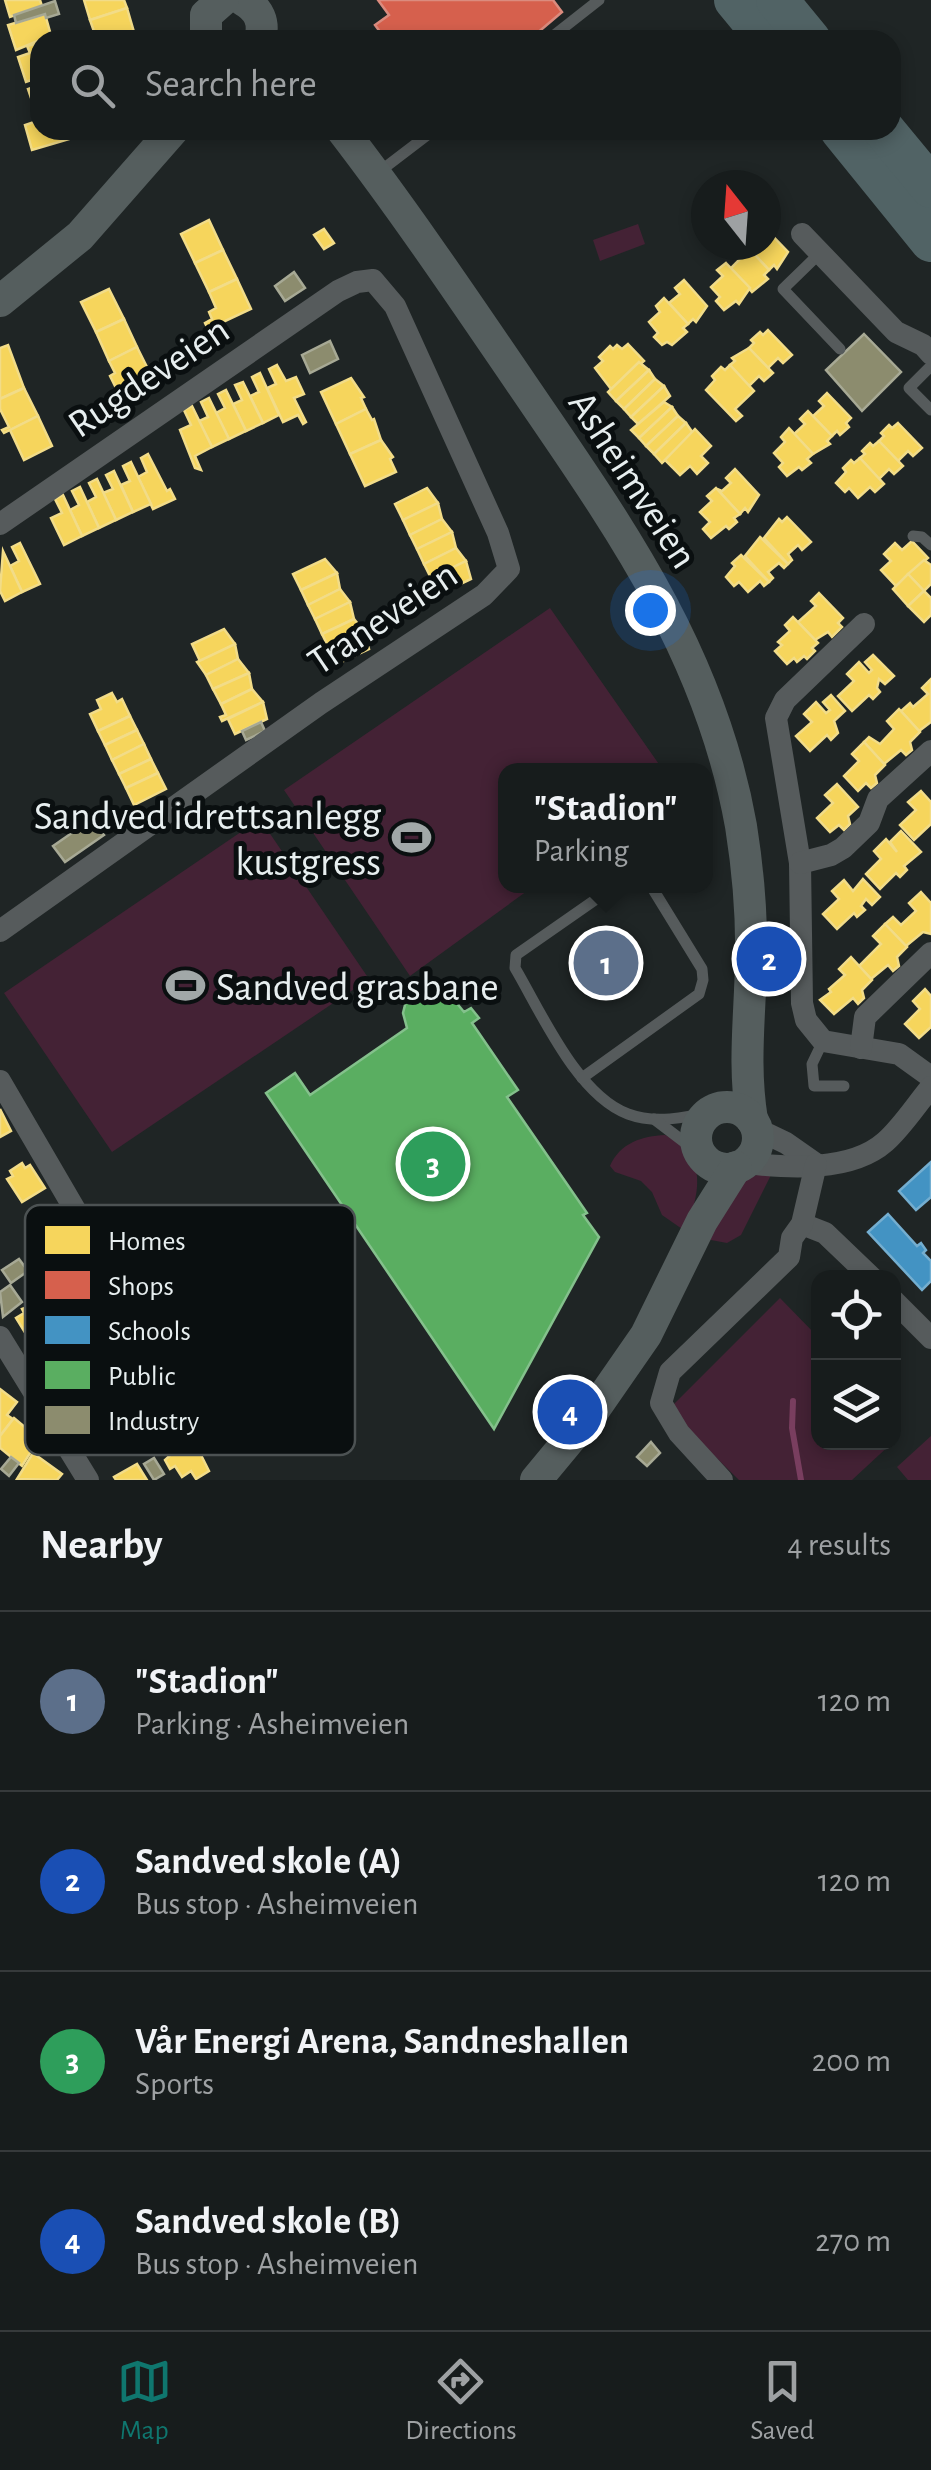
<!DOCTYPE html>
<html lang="en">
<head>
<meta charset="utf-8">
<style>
  :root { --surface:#171c1c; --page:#242929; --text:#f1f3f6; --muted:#9ea1a3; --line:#363a3b; --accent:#0f766e }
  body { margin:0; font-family:"Alegreya Sans",sans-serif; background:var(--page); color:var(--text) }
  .controls { position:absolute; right:30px; bottom:30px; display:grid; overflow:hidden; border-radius:20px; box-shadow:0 5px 15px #0003 }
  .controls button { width:90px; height:90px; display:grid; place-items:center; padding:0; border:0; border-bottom:2px solid var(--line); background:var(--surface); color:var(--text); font:50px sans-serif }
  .compass { position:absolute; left:691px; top:170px; width:90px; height:90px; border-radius:50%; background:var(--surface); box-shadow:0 5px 15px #0003; rotate:343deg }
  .you { position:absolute; left:650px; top:610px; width:35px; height:35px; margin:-25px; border:8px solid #fff; border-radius:50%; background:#1a73e8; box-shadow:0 0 0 15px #1a73e833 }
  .badge { display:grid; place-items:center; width:65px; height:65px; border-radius:50%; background:var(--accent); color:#fff; font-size:32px; font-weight:700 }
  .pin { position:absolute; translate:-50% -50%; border:5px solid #fff; box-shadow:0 2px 10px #0006 }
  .popup { position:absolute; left:498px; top:763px; width:215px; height:130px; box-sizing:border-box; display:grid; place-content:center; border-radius:20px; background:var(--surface); filter:drop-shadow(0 2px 8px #0005); font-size:32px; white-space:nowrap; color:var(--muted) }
  .popup b { font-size:38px; color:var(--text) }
  .popup::after { content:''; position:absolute; left:50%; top:100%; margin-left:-20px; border:20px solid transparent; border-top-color:var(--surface) }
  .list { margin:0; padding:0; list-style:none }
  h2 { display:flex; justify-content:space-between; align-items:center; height:130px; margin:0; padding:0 40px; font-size:42px }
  h2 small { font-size:32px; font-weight:400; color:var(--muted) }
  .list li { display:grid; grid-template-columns:65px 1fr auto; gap:30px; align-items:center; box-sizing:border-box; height:180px; padding:0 40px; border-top:2px solid var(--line) }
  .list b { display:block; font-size:38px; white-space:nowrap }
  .list p { margin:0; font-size:32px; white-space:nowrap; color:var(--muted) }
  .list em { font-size:32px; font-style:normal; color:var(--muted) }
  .icon { flex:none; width:55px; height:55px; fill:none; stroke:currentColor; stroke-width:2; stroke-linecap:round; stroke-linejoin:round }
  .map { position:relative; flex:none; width:931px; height:1480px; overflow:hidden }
  .search { position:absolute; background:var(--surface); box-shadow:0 5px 15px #0003; left:30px; right:30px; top:30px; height:110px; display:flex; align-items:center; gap:25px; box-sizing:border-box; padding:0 35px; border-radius:30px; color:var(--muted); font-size:38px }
  .sheet { height:850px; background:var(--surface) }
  nav { display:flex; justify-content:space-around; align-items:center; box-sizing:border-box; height:140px; border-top:2px solid var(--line); background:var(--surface); font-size:28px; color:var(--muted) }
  nav a { display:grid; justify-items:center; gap:5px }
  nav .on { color:var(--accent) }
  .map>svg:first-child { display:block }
  .green { fill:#442235 }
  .homes { fill:#f6d55c; stroke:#f2dc88; stroke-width:2.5 }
  .shops { fill:#d6604d; stroke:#db8b7e; stroke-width:2.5 }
  .schools { fill:#4393c3; stroke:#74aed0; stroke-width:2.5 }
  .public { fill:#5aae61; stroke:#84c18c; stroke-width:2.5 }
  .industry { fill:#8c8c6e; stroke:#a7a995; stroke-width:2.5 }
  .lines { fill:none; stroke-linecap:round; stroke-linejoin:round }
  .stream { stroke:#793e5f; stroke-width:6 }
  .lane { stroke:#565b5c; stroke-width:11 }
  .street { stroke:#565b5c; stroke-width:22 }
  .secondary { stroke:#555e5e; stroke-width:32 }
  .highway { stroke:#516365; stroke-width:42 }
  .labels { text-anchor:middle; stroke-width:10; stroke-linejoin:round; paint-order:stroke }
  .street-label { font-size:40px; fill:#e7eeef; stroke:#0a0f10 }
  .poi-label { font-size:40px; fill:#e7eeef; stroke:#0a0f10; text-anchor:end }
  .key { fill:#0a0f10; stroke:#4c5253; stroke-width:2.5 }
  .key-label { font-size:28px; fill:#e7eeef }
</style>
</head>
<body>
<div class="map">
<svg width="931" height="1480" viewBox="0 0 931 1480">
  <rect width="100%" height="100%" fill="#1f2525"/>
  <g class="green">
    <path d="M638 224 645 244 600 261 593 240Z"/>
    <path d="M550 608 663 770H506V886H534L410 976 284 790Z"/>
    <path d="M260 819 369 979 112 1152 4 993Z"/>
    <path d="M665 1135C709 1157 700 1193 685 1231L662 1215 652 1192 641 1181 615 1172 610 1166C620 1143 642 1136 665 1135Z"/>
    <path d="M773 1171 741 1235 727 1243 711 1240 709 1237 746 1178Z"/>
    <path d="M780 1298 818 1337V1442H893L852 1480H739L679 1421 672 1406Z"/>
    <path d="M931 1436V1480H908L897 1467Z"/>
  </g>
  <g class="homes">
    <path d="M5 0H40L42 6 10 17Z"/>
    <path d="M84 0H124L127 8 90 20Z"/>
    <path d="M127 8 134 32 97 40 90 20Z"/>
    <path d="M45 14 52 39 40 40 16 50 8 25Z"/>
    <path d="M40 43V77L26 82 18 57 30 53 27 46Z"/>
    <path d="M40 77V112L36 113 28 89 40 85 37 78Z"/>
    <path d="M40 120V130H81L83 135 32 150 25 125Z"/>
    <path d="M209 220 223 250 195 263 181 234Z"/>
    <path d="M324 229 334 243 324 249 314 235Z"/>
    <path d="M766 229 788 252 777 269 774 265 769 270 750 250 756 245H766Z"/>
    <path d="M746 245 769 270 764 275 768 279 752 292 731 268 741 258 737 253Z"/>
    <path d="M223 250 237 279 209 292 195 263Z"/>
    <path d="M726 263 750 288 739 304 736 301 724 310 716 301 720 297 711 287 723 276 717 270Z"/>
    <path d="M237 279 251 309 208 329 205 323 212 319 209 312 216 308 209 292Z"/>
    <path d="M684 280 707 306 696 322 693 319 688 324 669 303 680 294 675 288Z"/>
    <path d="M109 289 124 319 96 332 81 302Z"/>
    <path d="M664 298 688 324 683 328 687 332 672 345 667 342 662 345 654 337 658 333 649 322 660 312 656 306Z"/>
    <path d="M124 319 137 347 109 361 96 332Z"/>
    <path d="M768 330 792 355 783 363 778 358 768 368 749 348 754 343 751 340 760 332 763 335Z"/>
    <path d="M628 344 644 361 611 389 595 368 603 361 599 357 610 346 613 349 617 345 622 349Z"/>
    <path d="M8 345 24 388 0 399V348Z"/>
    <path d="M137 347 152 377 147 379 152 389 131 400 127 390 118 392 110 376 115 373 109 361Z"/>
    <path d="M749 348 773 373 764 381 759 376 749 386 730 365 735 361 732 358Z"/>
    <path d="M639 362 649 370 616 401 608 392Z"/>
    <path d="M277 365 286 381 296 377 304 394 294 398 306 422 303 424 298 415 283 422 267 388 276 384 269 369Z"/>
    <path d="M730 365 754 391 735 409 742 416 736 421 706 390 715 380 712 376 721 367 725 370Z"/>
    <path d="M649 370 655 379 624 409 616 401Z"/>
    <path d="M260 373 279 415 263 423 250 396 259 392 252 377Z"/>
    <path d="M351 378 364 397 361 398 366 409 336 424 321 392Z"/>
    <path d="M655 379 664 386 631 417 624 409Z"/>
    <path d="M243 382 263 423 246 431 233 404 242 400 235 385Z"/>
    <path d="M664 386 670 396 638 424 631 417Z"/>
    <path d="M24 388 38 416 4 433 2 430 9 427 0 409V399Z"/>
    <path d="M226 390 246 431 229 439 216 413 225 408 218 394Z"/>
    <path d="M827 393 851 418 846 423 849 427 840 435 837 431 832 436 813 416 824 406 819 401Z"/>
    <path d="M209 398 229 439 212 447 199 421 208 417 201 402Z"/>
    <path d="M664 402 672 407 639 438 631 430Z"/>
    <path d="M192 406 212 447 195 456 201 470 195 468 180 430 191 425 184 410Z"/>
    <path d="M672 407 678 416 646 446 639 438Z"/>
    <path d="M366 409 372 420 374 419 381 440 350 454 336 424Z"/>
    <path d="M808 411 832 436 827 441 830 444 813 454 794 434 805 424 800 419Z"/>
    <path d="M38 416 52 446 24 460 10 430Z"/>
    <path d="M678 416 686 423 654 454 646 446Z"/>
    <path d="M686 423 693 433 662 463 654 454Z"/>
    <path d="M898 423 922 448 913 456 908 451 898 461 879 441 884 436 881 433 889 425 892 428Z"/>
    <path d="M789 428 813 454 807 459 811 463 802 470 799 467 787 476 779 467 783 463 774 453 785 442 781 437Z"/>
    <path d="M695 429 711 446 701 456 708 463 697 474 690 466 680 475 665 460Z"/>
    <path d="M381 440 393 457 390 459 396 472 365 486 350 454Z"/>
    <path d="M879 441 903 466 894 474 889 469 879 479 860 458 865 454 862 451 870 443 873 446Z"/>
    <path d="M148 454 167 491 170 489 175 499 153 509 138 477 147 472 141 458Z"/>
    <path d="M860 458 884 484 875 492 870 487 858 498 849 488 845 492 836 483 846 472 843 468 851 460 854 463Z"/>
    <path d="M131 462 151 504 133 512 121 485 130 481 123 466Z"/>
    <path d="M735 469 759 495 748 512 745 508 740 514 717 489 722 491 731 483 726 478Z"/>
    <path d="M114 471 133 512 116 520 103 493 113 489 106 475Z"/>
    <path d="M97 479 116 520 99 528 87 502 96 497 89 483Z"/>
    <path d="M80 487 99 528 82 536 70 510 79 505 72 491Z"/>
    <path d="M427 488 438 503 403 520 395 504Z"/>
    <path d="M716 488 740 514 734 518 737 522 729 529 726 526 711 538 703 529 710 522 700 512 712 501 707 496Z"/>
    <path d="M63 495 82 536 64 545 51 518 62 513 55 499Z"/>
    <path d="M438 503 442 519 410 535 403 520Z"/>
    <path d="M787 517 811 542 802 550 798 545 788 554 792 560 788 564 764 538 779 519 782 522Z"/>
    <path d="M442 519 452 532 417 549 410 535Z"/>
    <path d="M452 532 456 548 424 564 417 549Z"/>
    <path d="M760 537 788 564 784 568 779 563 768 572 773 578 769 582 745 556Z"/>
    <path d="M912 541 928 558 896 586 881 570 891 561 884 554 895 543 902 550Z"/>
    <path d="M20 543 40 584 22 592 10 566 19 561 12 547Z"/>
    <path d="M456 548 466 561 431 578 424 564Z"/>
    <path d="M3 551 22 592 5 601 0 591Z"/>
    <path d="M741 555 769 582 764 586 760 581 748 592 739 582 734 586 726 577 735 566 732 563Z"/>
    <path d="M325 559 337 573 301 590 293 574Z"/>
    <path d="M924 560 931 565V584L924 591 908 574Z"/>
    <path d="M466 561 471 579 435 596 437 592 431 578Z"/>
    <path d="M337 573 340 589 308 605 301 590Z"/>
    <path d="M908 574 924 591 908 606 893 589Z"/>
    <path d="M340 589 350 602 315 619 308 605Z"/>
    <path d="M924 591 931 598V615L924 622 908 606Z"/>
    <path d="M819 593 843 618 838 623 842 627 832 637 828 632 815 640 798 622 816 606 811 601Z"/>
    <path d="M350 602 354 619 322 634 315 619Z"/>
    <path d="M793 617 818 643 812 648 815 651 807 659 804 656 797 662 794 658 787 664 775 651 782 645 778 642 790 631 785 625Z"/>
    <path d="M354 619 364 631 329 648 322 634Z"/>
    <path d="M224 629 235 644 200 661 192 644Z"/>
    <path d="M364 631 369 649 337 664 329 648Z"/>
    <path d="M235 644 238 659 206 675 197 662Z"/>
    <path d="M873 655 894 676 885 684 879 679 877 688 880 692 873 699 869 695 852 711 838 696 854 681 847 674 859 662 869 673 872 670 865 662Z"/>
    <path d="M238 659 249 673 213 689 206 675Z"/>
    <path d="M249 673 252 689 221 704 213 689Z"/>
    <path d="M931 679V722L919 731 901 711 910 703 913 707 928 694 922 688Z"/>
    <path d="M252 689 263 702 222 721 220 717 226 715 221 704Z"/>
    <path d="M112 693 117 702 122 699 130 716 98 731 90 714 101 709 97 700Z"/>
    <path d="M831 695 845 711 834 721 838 733 831 740 827 735 810 751 796 736 812 722 804 714 816 702 826 713 830 710 823 702Z"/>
    <path d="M263 702 267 719 235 734 228 719Z"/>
    <path d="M899 709 920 732 910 742 912 750 906 755 901 750 884 764 864 742 869 737 880 744 894 729 887 721Z"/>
    <path d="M130 716 137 730 105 745 98 731Z"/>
    <path d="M137 730 144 744 112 760 105 745Z"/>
    <path d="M864 742 885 765 875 775 877 783 871 788 866 783 858 791 844 776 859 761 852 754Z"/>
    <path d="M144 744 151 759 119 774 112 760Z"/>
    <path d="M151 759 158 773 126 788 119 774Z"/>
    <path d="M158 773 166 789 134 805 126 788Z"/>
    <path d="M837 784 858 807 848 816 850 824 844 830 839 825 830 832 817 818 833 803 825 795Z"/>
    <path d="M921 791 931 802V824L914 840 900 825 916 810 908 802Z"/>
    <path d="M901 831 921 852 904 866 907 870 900 877 896 873 880 889 866 874 881 859 874 851 886 839 897 852 890 842Z"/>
    <path d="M863 879 880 897 872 905 866 899 861 906 865 910 857 917 854 913 837 929 823 914 839 899 832 891 844 880 853 891Z"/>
    <path d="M921 892 931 903V934L923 932 906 946 885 924 893 917 901 925 916 911 909 903Z"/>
    <path d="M885 924 907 947 897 957 899 966 893 971 888 965 871 979 859 966 881 944 873 936Z"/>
    <path d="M851 957 872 980 862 990 864 998 858 1004 853 998 834 1014 820 1000 831 992 829 989 845 975 839 969Z"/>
    <path d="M925 989 931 996V1027L919 1038 905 1024 920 1009 913 1001Z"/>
    <path d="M0 1109 11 1131 0 1137Z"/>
    <path d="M22 1163 25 1168 30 1165 45 1188 22 1202 7 1179 13 1176 10 1171Z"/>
    <path d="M92 1264 108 1289 87 1303 70 1278Z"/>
    <path d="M41 1302 57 1327 43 1336 40 1332 29 1339 16 1318 24 1313 22 1309Z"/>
    <path d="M136 1342 139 1346 143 1344 153 1360 129 1375 119 1359 123 1356 120 1351Z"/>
    <path d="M153 1360 165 1380 147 1394 143 1388 139 1391 129 1375Z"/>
    <path d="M95 1363 103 1376 90 1383 98 1396 78 1408 60 1386Z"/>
    <path d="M0 1389 17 1402 7 1415 13 1419 0 1436Z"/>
    <path d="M14 1418 39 1439 22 1466 0 1448V1436Z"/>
    <path d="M191 1425 199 1438 194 1441 209 1471 196 1479 191 1471 182 1477 175 1466 170 1469 165 1460 178 1448 172 1437Z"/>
    <path d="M33 1453 62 1474 57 1480 17 1479Z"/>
    <path d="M137 1464 147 1480H116L114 1477Z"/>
  </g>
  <path class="shops" d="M378 0H553L562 12 529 40H386L375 25 389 15Z"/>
  <g class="schools">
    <path d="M931 1162V1197L916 1210 899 1191Z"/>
    <path d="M888 1214 917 1246 921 1243 926 1250 923 1253 931 1261V1281L922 1290 868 1232Z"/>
  </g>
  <path class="public" d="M429 985 446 990 464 1012 471 1008 479 1018 472 1023 518 1090 507 1097 587 1213 583 1215 599 1237 494 1429 266 1093 295 1073 310 1095 407 1028 403 1013 406 1001 415 991Z"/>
  <g class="industry">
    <path d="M55 1 59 14 46 18 45 14 16 23 14 15Z"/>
    <path d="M294 272 305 288 285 301 275 286Z"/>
    <path d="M864 334 901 372 862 411 826 370Z"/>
    <path d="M330 341 338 359 310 373 302 355Z"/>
    <path d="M261 722 265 731 246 740 242 731Z"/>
    <path d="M92 819 104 835 65 862 53 846Z"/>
    <path d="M19 1259 28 1271 11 1283 2 1270Z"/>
    <path d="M55 1274 64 1288 55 1294 46 1279Z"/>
    <path d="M10 1285 22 1302 3 1317 0 1292Z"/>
    <path d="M132 1329 137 1337 122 1346 117 1338Z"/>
    <path d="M166 1383 171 1391 157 1401 161 1407 153 1413 142 1398Z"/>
    <path d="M651 1442 660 1453 647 1466 637 1457Z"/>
    <path d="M11 1457 19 1463 9 1476 1 1469Z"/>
    <path d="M154 1458 164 1474 154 1480 144 1464Z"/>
  </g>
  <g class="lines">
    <g class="stream">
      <path d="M793 1401 792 1428 801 1480"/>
      <path d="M894 1422V1423"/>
    </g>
    <g class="lane">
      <path d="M548 40 599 0"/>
      <path d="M379 172 434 130"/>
      <path d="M820 253 783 289 840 349"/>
      <path d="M931 366 909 388 931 410"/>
      <path d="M913 536 922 537 931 545"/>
      <path d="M615 886 516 955 515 968C541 1012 577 1095 628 1114 655 1124 685 1118 712 1111"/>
      <path d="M823 1041 812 1064 814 1086H844"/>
      <path d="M582 1078 699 994 703 980 702 969 651 886"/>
      <path d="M654 1119 700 1154"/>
      <path d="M108 1398 124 1424 131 1428 192 1390"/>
    </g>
    <g class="street">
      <path d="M802 234 896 332 923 345 931 354"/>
      <path d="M0 524 338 291 357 282 373 280 395 306 498 533 509 569 484 595 321 703 0 931"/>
      <path d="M864 624 785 700 776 718 800 863 802 1003 806 1020 823 1041 899 1054 931 1077"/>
      <path d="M800 863 831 855 843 848 869 823 878 799 931 751"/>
      <path d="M861 1048 865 1017 931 953"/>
      <path d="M0 1081 88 1232 192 1390"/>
      <path d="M757 1129 786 1143 816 1164"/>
      <path d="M746 1163C788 1168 851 1172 885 1142 902 1127 916 1105 931 1087"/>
      <path d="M802 1224 825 1233 872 1278"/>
      <path d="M894 1301 931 1338"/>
      <path d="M0 1337 88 1480"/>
      <path d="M722 1480 679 1433 661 1403 670 1372 789 1257 792 1238 802 1224 816 1164"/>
    </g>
    <g class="secondary">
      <path d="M243 0C259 9 265 22 260 40"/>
      <path d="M206 40V15L223 0"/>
      <path d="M342 130C405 212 463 298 521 383 618 525 710 652 741 826 748 870 752 917 751 962 750 1017 743 1064 752 1120"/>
      <path d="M0 301 80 236 173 130"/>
      <circle cx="727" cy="1138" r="31"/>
      <path d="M536 1480 594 1410 646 1335 702 1221 736 1167"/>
    </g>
    <g class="highway">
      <path d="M735 0 768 40"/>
      <path d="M777 0 810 40"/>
      <path d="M841 130 931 241"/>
      <path d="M884 130 931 187"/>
    </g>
  </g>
  <defs>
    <symbol id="stadium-bare" viewBox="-9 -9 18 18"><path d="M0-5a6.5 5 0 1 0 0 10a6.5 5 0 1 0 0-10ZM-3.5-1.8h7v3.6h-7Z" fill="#a1a8a8" stroke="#0a0f10" stroke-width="2.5" paint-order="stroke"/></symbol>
  </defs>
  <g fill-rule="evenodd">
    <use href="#stadium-bare" x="384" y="810" width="55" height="55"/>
    <use href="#stadium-bare" x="158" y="958" width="55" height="55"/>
  </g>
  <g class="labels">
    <g class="street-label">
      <text transform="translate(148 376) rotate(-34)" y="14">Rugdeveien</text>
      <text transform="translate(634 479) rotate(57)" y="14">Asheimveien</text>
      <text transform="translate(382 617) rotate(-34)" y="14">Traneveien</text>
    </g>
    <g class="poi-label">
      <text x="381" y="829">Sandved idrettsanlegg<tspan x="381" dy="46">kustgress</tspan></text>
      <text x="216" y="1000" text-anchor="start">Sandved grasbane</text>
    </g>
  </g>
  <rect x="25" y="1205" width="330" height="250" rx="15" class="key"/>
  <rect x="45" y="1226" width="45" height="28" fill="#f6d55c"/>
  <rect x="45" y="1271" width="45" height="28" fill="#d6604d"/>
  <rect x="45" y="1316" width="45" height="28" fill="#4393c3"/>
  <rect x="45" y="1361" width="45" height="28" fill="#5aae61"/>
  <rect x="45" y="1406" width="45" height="28" fill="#8c8c6e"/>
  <g class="key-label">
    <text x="108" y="1250">Homes</text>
    <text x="108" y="1295">Shops</text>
    <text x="108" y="1340">Schools</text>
    <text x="108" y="1385">Public</text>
    <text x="108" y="1430">Industry</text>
  </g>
</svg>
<div class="controls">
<button><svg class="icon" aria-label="locate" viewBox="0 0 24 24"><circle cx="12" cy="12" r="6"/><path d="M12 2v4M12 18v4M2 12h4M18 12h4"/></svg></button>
<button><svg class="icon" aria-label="layers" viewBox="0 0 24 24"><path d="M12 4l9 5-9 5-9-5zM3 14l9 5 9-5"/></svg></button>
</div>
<svg class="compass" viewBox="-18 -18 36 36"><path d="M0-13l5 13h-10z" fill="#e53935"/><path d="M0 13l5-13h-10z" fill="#9ea1a3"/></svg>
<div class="you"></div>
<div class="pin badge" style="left:606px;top:963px;background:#5c6f8a">1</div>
<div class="popup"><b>&quot;Stadion&quot;</b>Parking</div>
<div class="pin badge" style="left:769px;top:959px;background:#1a4fb4">2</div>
<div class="pin badge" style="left:433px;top:1164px;background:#2e9e5b">3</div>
<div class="pin badge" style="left:570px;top:1412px;background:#1a4fb4">4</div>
<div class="search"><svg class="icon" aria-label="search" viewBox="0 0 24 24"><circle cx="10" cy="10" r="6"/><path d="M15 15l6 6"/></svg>Search here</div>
</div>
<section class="sheet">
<h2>Nearby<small>4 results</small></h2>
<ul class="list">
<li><span class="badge" style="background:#5c6f8a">1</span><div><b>&quot;Stadion&quot;</b><p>Parking · Asheimveien</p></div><em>120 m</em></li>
<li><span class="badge" style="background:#1a4fb4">2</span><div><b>Sandved skole (A)</b><p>Bus stop · Asheimveien</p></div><em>120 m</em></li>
<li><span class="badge" style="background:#2e9e5b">3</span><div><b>Vår Energi Arena, Sandneshallen</b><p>Sports</p></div><em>200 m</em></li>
<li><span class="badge" style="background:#1a4fb4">4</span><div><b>Sandved skole (B)</b><p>Bus stop · Asheimveien</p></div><em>270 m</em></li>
</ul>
</section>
<nav>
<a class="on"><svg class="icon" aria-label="map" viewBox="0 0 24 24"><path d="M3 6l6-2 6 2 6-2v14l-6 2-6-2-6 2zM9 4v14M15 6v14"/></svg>Map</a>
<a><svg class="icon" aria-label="directions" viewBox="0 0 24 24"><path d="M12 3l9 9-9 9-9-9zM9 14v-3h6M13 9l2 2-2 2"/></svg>Directions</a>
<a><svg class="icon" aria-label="saved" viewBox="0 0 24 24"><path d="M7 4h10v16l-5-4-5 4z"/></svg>Saved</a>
</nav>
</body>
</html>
